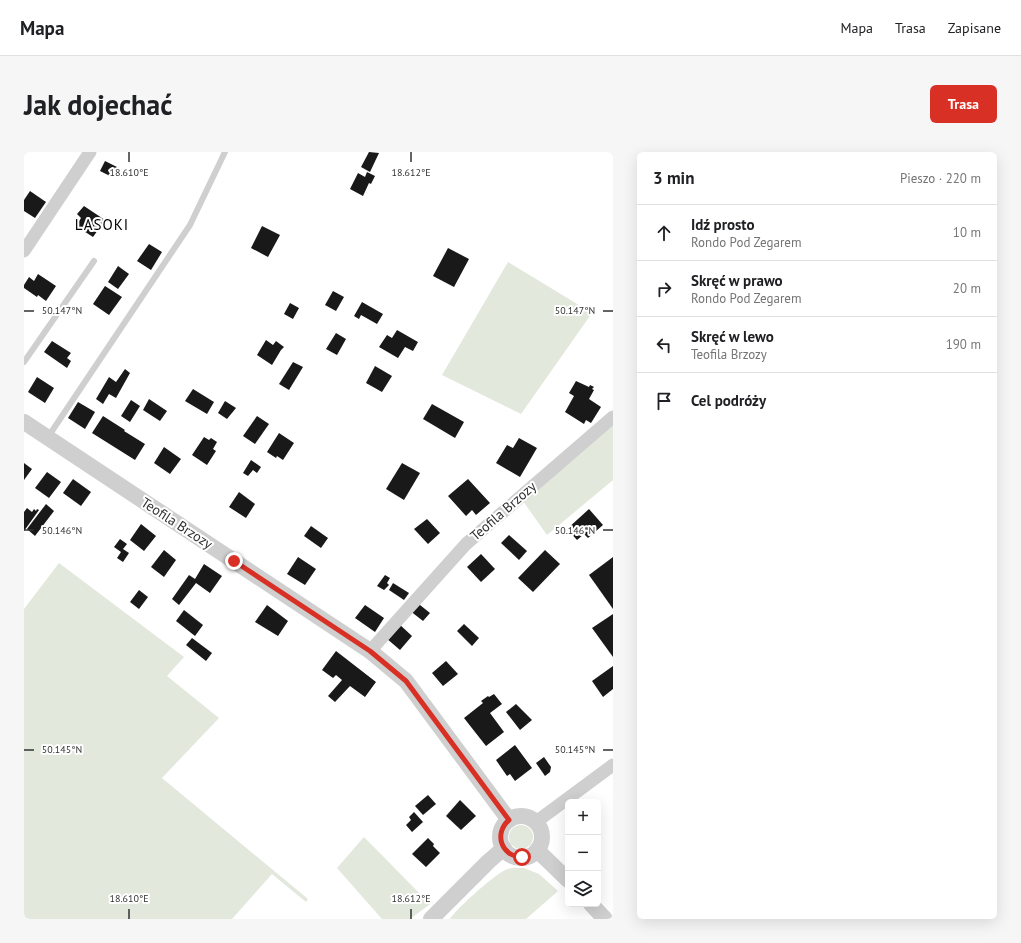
<!DOCTYPE html>
<html lang="pl">
<head>
<meta charset="utf-8">
<style>
  :root { --surface:#fff; --page:#f6f6f6; --text:#202124; --muted:#757577; --line:#e0e0e0; --accent:#d93025 }
  body { margin:0; font-family:"PT Sans",sans-serif; background:var(--page); color:var(--text) }
  .controls { position:absolute; right:12px; bottom:12px; display:grid; overflow:hidden; border-radius:6px; box-shadow:0 4px 16px #0002 }
  .controls button { width:36px; height:36px; display:grid; place-items:center; padding:0; border:0; border-bottom:1px solid var(--line); background:var(--surface); color:var(--text); font:20px sans-serif }
  .stop { position:absolute; width:12px; height:12px; margin:-9px; border:3px solid #d93025; border-radius:50%; background:#fff }
  .stop.end { background:#d93025; border-color:#fff; box-shadow:0 1px 4px #0008 }
  .list { margin:0; padding:0; list-style:none }
  h2 { display:flex; justify-content:space-between; align-items:center; height:52px; margin:0; padding:0 16px; font-size:17px }
  h2 small { font-size:13px; font-weight:400; color:var(--muted) }
  .list li { display:grid; grid-template-columns:26px 1fr auto; gap:12px; align-items:center; box-sizing:border-box; height:56px; padding:0 16px; border-top:1px solid var(--line) }
  .list b { display:block; font-size:15px; white-space:nowrap }
  .list p { margin:0; font-size:13px; white-space:nowrap; color:var(--muted) }
  .list em { font-size:13px; font-style:normal; color:var(--muted) }
  .icon { flex:none; width:22px; height:22px; fill:none; stroke:currentColor; stroke-width:2; stroke-linecap:round; stroke-linejoin:round }
  .map { position:relative; flex:none; width:589px; height:767px; overflow:hidden; border-radius:6px }
  header { display:flex; align-items:center; gap:24px; box-sizing:border-box; height:56px; padding:0 20px; background:var(--surface); border-bottom:1px solid var(--line) }
  header strong { font-size:19px }
  nav { display:flex; gap:22px; margin-inline-start:auto; font-size:14px }
  .intro { display:flex; align-items:center; justify-content:space-between; box-sizing:border-box; height:96px; padding:0 24px }
  h1 { margin:0; font-size:28px }
  .button { padding:10px 18px; border-radius:6px; background:var(--accent); color:#fff; font-size:14px; font-weight:700 }
  main { display:flex; gap:24px; padding:0 24px }
  aside { flex:1; background:var(--surface); border-radius:6px; box-shadow:0 4px 16px #0002 }
  .map>svg:first-child { display:block }
  .green { fill:#e2e8dc }
  .building { fill:#191919 }
  .lines { fill:none; stroke-linecap:round; stroke-linejoin:round }
  .service { stroke:#cfcfcf; stroke-width:6 }
  .minor { stroke:#cfcfcf; stroke-width:13 }
  .tertiary { stroke:#cfcfcf; stroke-width:16 }
  .route { stroke:#d93025; stroke-width:5 }
  .ticks { fill:none; stroke:#323232; stroke-width:1.5 }
  .labels { text-anchor:middle; stroke-width:4; stroke-linejoin:round; paint-order:stroke }
  .street-label { font-size:14px; fill:#323232; stroke:#fff }
  .neighbourhood-label { font-size:15px; letter-spacing:1px; fill:#000; stroke:#fff }
  .ticks-label { font-size:10px; text-anchor:middle; fill:#323232; stroke:#fff; stroke-width:4; stroke-linejoin:round; paint-order:stroke }
</style>
</head>
<body>
<header>
<strong>Mapa</strong>
<nav><a>Mapa</a><a>Trasa</a><a>Zapisane</a></nav>
</header>
<div class="intro"><h1>Jak dojechać</h1><a class="button">Trasa</a></div>
<main>
<div class="map">
<svg width="589" height="767" viewBox="0 0 589 767">
  <rect width="100%" height="100%" fill="#fff"/>
  <g class="green">
    <path d="M484 110 568 161 497 262 418 223Z"/>
    <path d="M589 271V328L523 383 499 349Z"/>
    <path d="M35 411 160 505 143 524 195 566 138 626 284 747 282 750 248 722 208 767H0V457Z"/>
    <circle cx="497" cy="685" r="12"/>
    <path d="M340 685 399 745 409 750 386 767H358L313 716Z"/>
    <path d="M500 716 515 722 534 739 502 767H426C432 757 474 719 484 717 489 715 495 716 500 716Z"/>
  </g>
  <g class="building">
    <path d="M345 0 355 1 346 20 337 15Z"/>
    <path d="M81 9 95 16 90 26 76 19Z"/>
    <path d="M343 20 351 24 347 32 345 31 339 44 326 37 334 21 341 25Z"/>
    <path d="M6 39 22 50 11 66 0 59V48Z"/>
    <path d="M60 54 81 68 69 85 52 74 57 66 53 62Z"/>
    <path d="M238 74 256 83 244 105 227 96Z"/>
    <path d="M125 92 138 100 127 118 113 109Z"/>
    <path d="M424 96 445 107 430 135 409 124Z"/>
    <path d="M94 114 105 122 94 137 84 130Z"/>
    <path d="M14 122 32 134 22 149 14 143 13 145 0 136V133L5 125 10 129Z"/>
    <path d="M81 134 98 145 85 163 69 152Z"/>
    <path d="M309 139 320 145 312 159 301 153Z"/>
    <path d="M338 150 359 162 353 172 337 163 335 167 330 164Z"/>
    <path d="M266 151 275 156 269 167 260 162Z"/>
    <path d="M373 178 394 190 389 199 381 195 374 206 355 195 363 183 368 186Z"/>
    <path d="M312 181 322 187 313 203 302 197Z"/>
    <path d="M242 188 249 193 252 189 260 195 257 198 248 213 233 203Z"/>
    <path d="M28 189 47 201 43 206 47 209 43 216 20 200Z"/>
    <path d="M269 210 279 215 265 238 255 232Z"/>
    <path d="M351 214 368 224 358 240 342 231Z"/>
    <path d="M101 217 106 221 92 246 85 242 79 252 72 247 85 225 92 230Z"/>
    <path d="M13 225 30 236 21 251 4 240Z"/>
    <path d="M552 229 565 235 566 233 570 235 568 237 570 238 565 247 577 255 567 271 562 268 560 272 541 260 550 244 545 241Z"/>
    <path d="M169 237 190 250 183 262 161 249Z"/>
    <path d="M125 247 143 259 136 269 119 258Z"/>
    <path d="M107 248 116 254 106 270 97 264Z"/>
    <path d="M201 249 212 256 203 267 194 261Z"/>
    <path d="M54 250 71 260 61 277 44 266Z"/>
    <path d="M408 252 440 270 431 286 399 267Z"/>
    <path d="M79 264 101 278 100 279 121 292 111 308 68 281Z"/>
    <path d="M233 264 245 272 231 292 219 284Z"/>
    <path d="M255 281 270 291 259 308 253 304 252 306 243 300Z"/>
    <path d="M180 285 185 288 187 286 193 290 189 297 192 299 183 313 168 303Z"/>
    <path d="M495 286 513 296 496 325 472 311 483 293 489 296Z"/>
    <path d="M140 295 157 307 146 322 130 311Z"/>
    <path d="M227 308 237 315 233 321 229 318 224 324 219 321Z"/>
    <path d="M0 311 8 317 0 328Z"/>
    <path d="M378 311 396 321 380 348 362 337Z"/>
    <path d="M23 320 37 330 25 346 11 336Z"/>
    <path d="M49 327 67 340 57 354 39 341Z"/>
    <path d="M444 327 466 351 452 363 448 358 442 364 424 344Z"/>
    <path d="M215 340 231 352 222 366 205 355Z"/>
    <path d="M22 352 30 359 11 384 3 377Z"/>
    <path d="M3 356 8 360 10 357 12 359 13 357 15 358 0 379V360Z"/>
    <path d="M565 357 579 373 564 386 560 382 553 388 543 377Z"/>
    <path d="M403 367 416 381 404 392 390 377Z"/>
    <path d="M117 372 132 384 120 399 106 388Z"/>
    <path d="M287 374 304 386 297 396 280 384Z"/>
    <path d="M485 383 503 399 495 408 477 391Z"/>
    <path d="M96 387 103 392 99 397 105 401 99 410 93 406 97 400 90 395Z"/>
    <path d="M140 398 152 408 140 425 127 415Z"/>
    <path d="M521 398 536 412 509 440 494 426Z"/>
    <path d="M457 402 471 417 457 430 443 415Z"/>
    <path d="M274 405 292 417 281 433 263 422Z"/>
    <path d="M589 405V457L565 423Z"/>
    <path d="M180 412 198 424 186 441 172 431 155 453 148 447 165 423 171 427Z"/>
    <path d="M361 423 366 426 363 431 365 433 360 438 353 434Z"/>
    <path d="M369 431 385 441 380 448 365 438Z"/>
    <path d="M115 438 124 445 115 457 106 450Z"/>
    <path d="M391 449 406 461 399 469 385 458Z"/>
    <path d="M243 453 264 469 254 484 231 470Z"/>
    <path d="M341 453 360 466 351 480 331 466Z"/>
    <path d="M160 458 179 473 171 484 152 469Z"/>
    <path d="M589 462V505L568 476Z"/>
    <path d="M374 471 388 484 376 498 362 486Z"/>
    <path d="M440 472 455 486 448 494 433 479Z"/>
    <path d="M168 486 188 501 182 509 162 493Z"/>
    <path d="M312 499 352 530 341 545 326 534 311 550 304 544 318 528 312 523 309 526 298 518Z"/>
    <path d="M422 509 434 522 419 534 408 521Z"/>
    <path d="M589 514V537L579 545 568 529Z"/>
    <path d="M470 542 478 552 466 561 480 580 462 594 440 566 459 551 457 549 464 544 465 545Z"/>
    <path d="M492 552 508 568 496 578 482 560Z"/>
    <path d="M491 593 508 616 491 629 486 622 483 624 472 608Z"/>
    <path d="M520 605 527 615 526 620 521 624 512 611Z"/>
    <path d="M404 643 412 652 399 663 391 654Z"/>
    <path d="M436 648 452 664 437 678 422 664Z"/>
    <path d="M390 660 399 670 388 680 382 673 387 668 385 665Z"/>
    <path d="M404 686 410 692 409 694 416 701 402 715 388 702Z"/>
  </g>
  <g class="lines">
    <g class="service">
      <path d="M0 210 70 109"/>
      <path d="M24 285 166 73 201 0"/>
    </g>
    <g class="minor">
      <path d="M0 99 66 0"/>
      <path d="M346 499 442 392 589 265"/>
      <path d="M512 670 589 613"/>
    </g>
    <g class="tertiary">
      <path d="M0 270 346 499 382 529 485 668"/>
      <circle cx="497" cy="685" r="21"/>
      <path d="M513 698 544 728"/>
      <path d="M567 752 581 767"/>
      <path d="M407 767 465 709 480 696"/>
    </g>
  </g>
  <g class="lines">
    <path class="route" d="M210 409 346 499 382 529 485 668C469 682 478 705 498 705"/>
  </g>
  <path class="ticks" d="M105 0V10M387 0V10M0 159H10M579 159H589M0 378H10M579 378H589M0 598H10M579 598H589M105 757V767M387 757V767"/>
  <g class="labels">
    <g class="street-label">
      <text transform="translate(479 359) rotate(-41)" y="5">Teofila Brzozy</text>
      <text transform="translate(153 371) rotate(33)" y="5">Teofila Brzozy</text>
    </g>
    <g class="neighbourhood-label">
      <text x="78" y="78">LASOKI</text>
    </g>
  </g>
  <g class="ticks-label">
    <text x="105" y="24">18.610°E</text>
    <text x="387" y="24">18.612°E</text>
    <text x="38" y="162">50.147°N</text>
    <text x="551" y="162">50.147°N</text>
    <text x="38" y="382">50.146°N</text>
    <text x="551" y="382">50.146°N</text>
    <text x="38" y="601">50.145°N</text>
    <text x="551" y="601">50.145°N</text>
    <text x="105" y="750">18.610°E</text>
    <text x="387" y="750">18.612°E</text>
  </g>
</svg>
<div class="controls">
<button>+</button>
<button>−</button>
<button><svg class="icon" aria-label="layers" viewBox="0 0 24 24"><path d="M12 4l9 5-9 5-9-5zM3 14l9 5 9-5"/></svg></button>
</div>
<div class="stop" style="left:498px;top:705px"></div>
<div class="stop end" style="left:210px;top:409px"></div>
</div>
<aside>
<h2>3 min<small>Pieszo · 220 m</small></h2>
<ul class="list">
<li><svg class="icon" aria-label="ahead" viewBox="0 0 24 24"><path d="M12 20V5M6 11l6-6 6 6"/></svg><div><b>Idź prosto</b><p>Rondo Pod Zegarem</p></div><em>10 m</em></li>
<li><svg class="icon" aria-label="right" viewBox="0 0 24 24"><path d="M7 20v-9h11M14 6l5 5-5 5"/></svg><div><b>Skręć w prawo</b><p>Rondo Pod Zegarem</p></div><em>20 m</em></li>
<li><svg class="icon" aria-label="left" viewBox="0 0 24 24"><path d="M17 20v-9H6M10 6l-5 5 5 5"/></svg><div><b>Skręć w lewo</b><p>Teofila Brzozy</p></div><em>190 m</em></li>
<li><svg class="icon" aria-label="arrive" viewBox="0 0 24 24"><path d="M6 21V4h12l-3 4 3 4H6"/></svg><div><b>Cel podróży</b></div></li>
</ul>
</aside>
</main>
</body>
</html>
